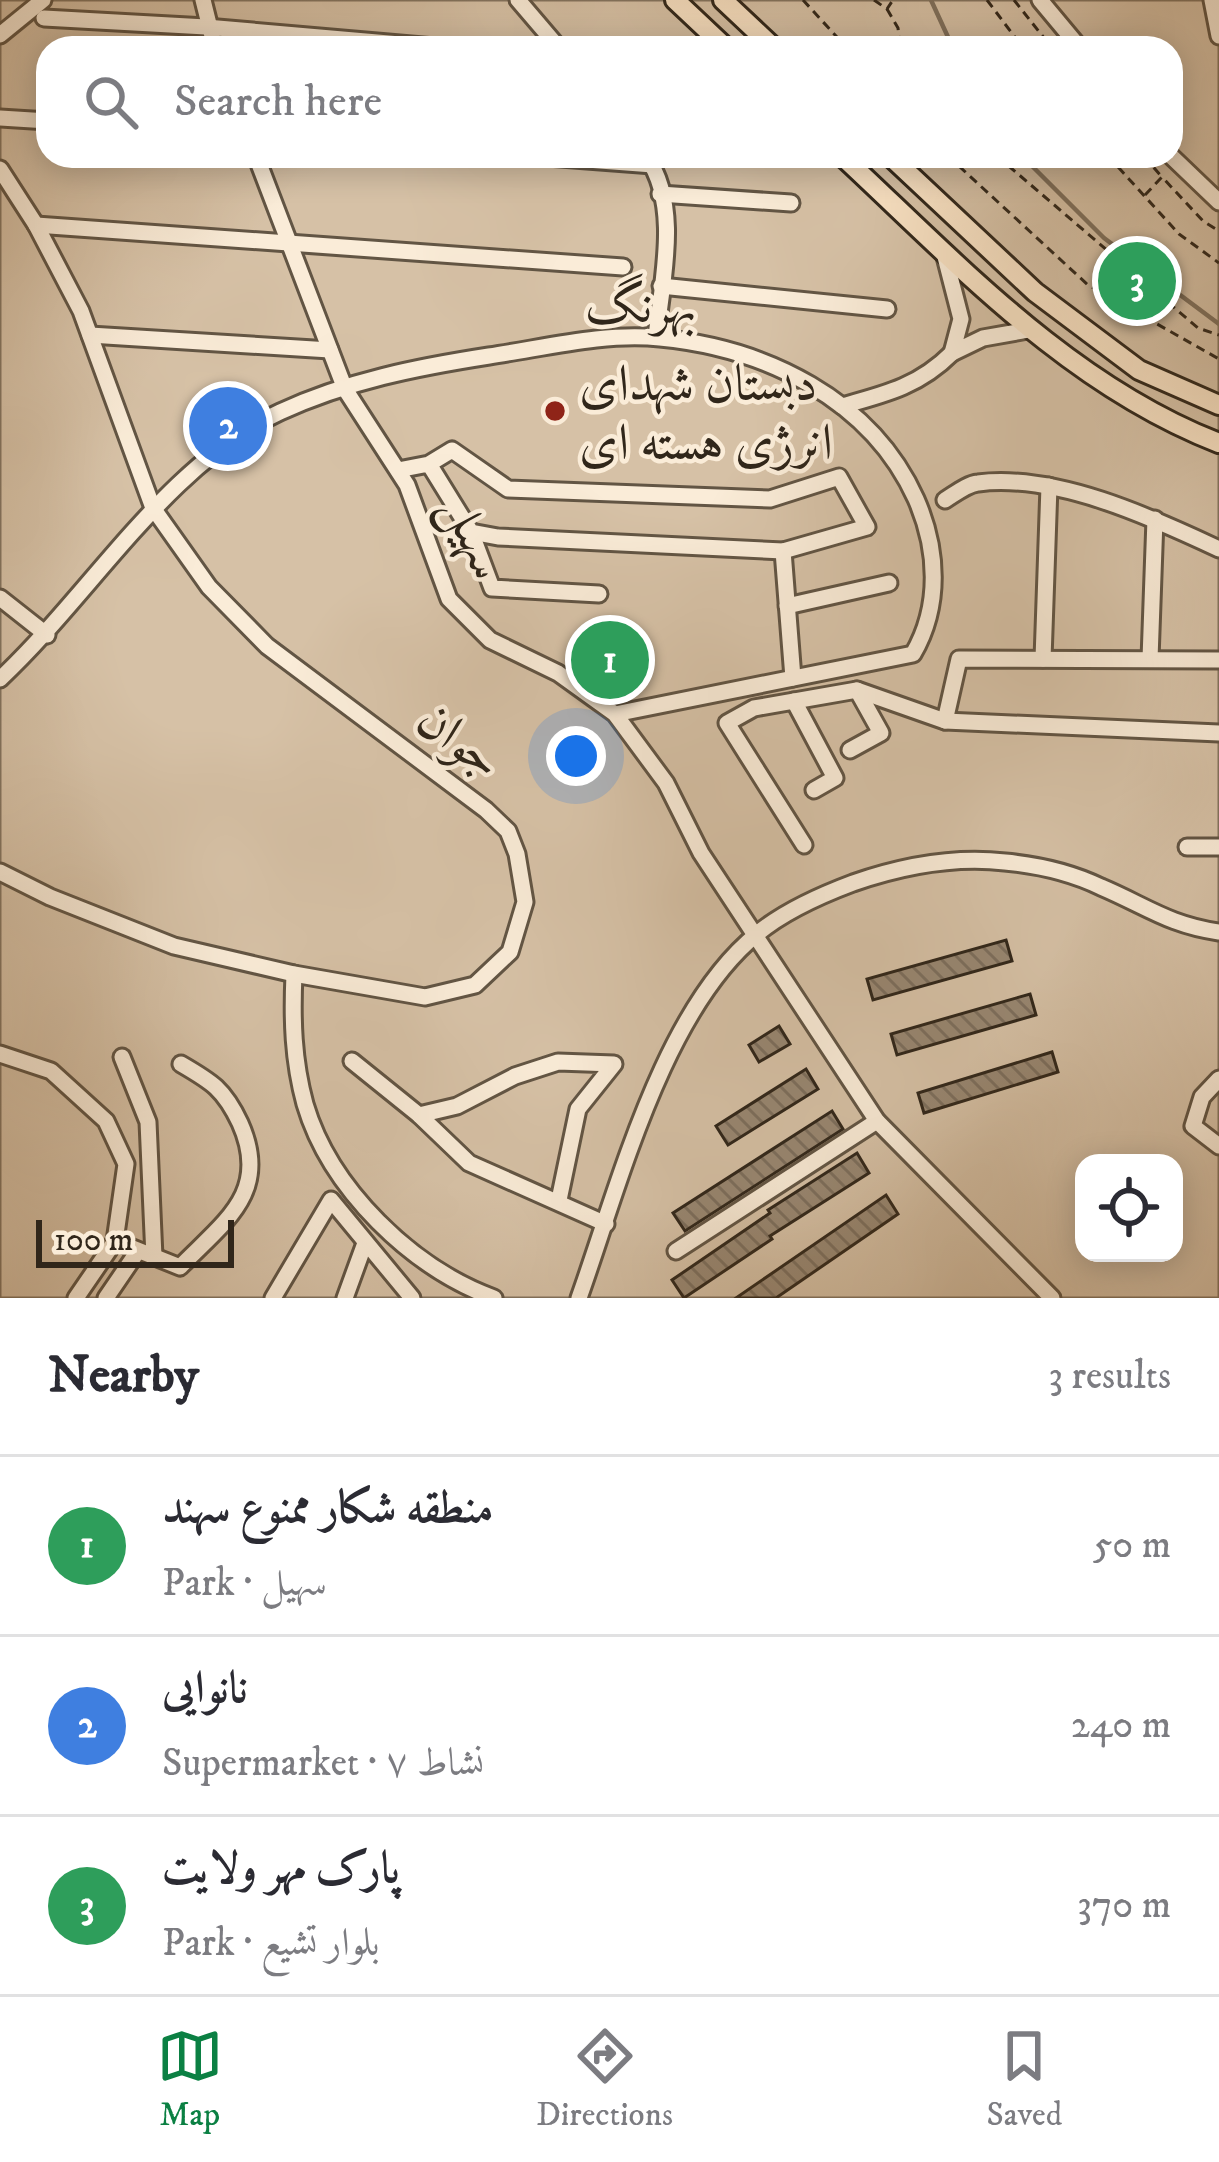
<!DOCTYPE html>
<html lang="en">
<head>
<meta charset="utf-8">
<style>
  :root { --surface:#fff; --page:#f2f2f3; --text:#2b2b33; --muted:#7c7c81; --line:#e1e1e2; --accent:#0b8043 }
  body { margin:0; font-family:"IM FELL DW Pica",Amiri,serif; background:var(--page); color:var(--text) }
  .controls { position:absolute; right:36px; bottom:36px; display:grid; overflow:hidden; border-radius:24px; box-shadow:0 6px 30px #0003 }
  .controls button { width:108px; height:108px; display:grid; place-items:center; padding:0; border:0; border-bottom:3px solid var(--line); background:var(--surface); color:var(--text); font:60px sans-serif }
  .scale { position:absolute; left:36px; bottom:30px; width:198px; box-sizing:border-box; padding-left:12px; border:6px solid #30261a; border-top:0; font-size:33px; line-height:42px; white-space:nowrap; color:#30261a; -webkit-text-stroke:9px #faecd8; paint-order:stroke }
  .you { position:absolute; left:576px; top:756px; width:42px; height:42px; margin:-30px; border:9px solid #fff; border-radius:50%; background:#1a73e8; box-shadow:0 0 0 18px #1a73e833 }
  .badge { display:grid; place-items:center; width:78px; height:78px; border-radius:50%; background:var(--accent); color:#fff; font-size:39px; font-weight:700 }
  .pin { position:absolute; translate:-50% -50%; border:6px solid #fff; box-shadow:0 3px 12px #0006 }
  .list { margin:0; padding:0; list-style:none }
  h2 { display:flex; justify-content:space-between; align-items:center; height:156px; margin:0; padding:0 48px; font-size:51px }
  h2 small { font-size:39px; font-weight:400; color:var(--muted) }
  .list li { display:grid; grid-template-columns:78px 1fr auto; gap:36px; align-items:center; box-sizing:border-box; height:180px; padding:0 48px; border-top:3px solid var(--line) }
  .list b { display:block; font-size:45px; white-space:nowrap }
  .list p { margin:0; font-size:39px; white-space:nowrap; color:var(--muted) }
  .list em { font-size:39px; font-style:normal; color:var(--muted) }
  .icon { flex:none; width:66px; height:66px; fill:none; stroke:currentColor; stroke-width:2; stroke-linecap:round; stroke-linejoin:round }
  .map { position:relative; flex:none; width:1219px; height:1298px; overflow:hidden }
  .search { position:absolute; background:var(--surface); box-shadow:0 6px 30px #0003; left:36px; right:36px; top:36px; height:132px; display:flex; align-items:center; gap:30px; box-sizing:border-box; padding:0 42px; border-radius:36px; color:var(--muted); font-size:45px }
  .sheet { height:696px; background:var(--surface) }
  nav { display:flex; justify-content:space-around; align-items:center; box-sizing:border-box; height:168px; border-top:3px solid var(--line); background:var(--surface); font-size:33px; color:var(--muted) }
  nav a { display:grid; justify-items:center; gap:6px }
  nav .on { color:var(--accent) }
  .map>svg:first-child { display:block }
  .park { fill:#d6c1a6; stroke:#837460; stroke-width:3; fill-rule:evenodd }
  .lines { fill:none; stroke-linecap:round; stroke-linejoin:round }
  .stream { stroke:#7f705d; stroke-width:4.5 }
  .building { fill:url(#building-back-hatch); stroke:#30261a; stroke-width:3 }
  .minor-casing { stroke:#625544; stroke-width:21 }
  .major-casing { stroke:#30261a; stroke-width:24 }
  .path { stroke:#30261a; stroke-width:3; stroke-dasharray:9 6; stroke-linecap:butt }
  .minor { stroke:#faecd8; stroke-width:15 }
  .major { stroke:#f8e1c3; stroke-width:18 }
  .poi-dot { fill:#8f2418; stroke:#faecd8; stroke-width:4.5 }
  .labels { text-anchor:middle; stroke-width:9; stroke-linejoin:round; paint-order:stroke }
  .street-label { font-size:51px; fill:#30261a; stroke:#faecd8 }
  .poi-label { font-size:51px; fill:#30261a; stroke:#faecd8; text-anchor:start }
</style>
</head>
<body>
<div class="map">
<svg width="1219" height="1298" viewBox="0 0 1219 1298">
  <defs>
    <pattern id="building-back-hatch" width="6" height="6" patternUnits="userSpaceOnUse" patternTransform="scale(3)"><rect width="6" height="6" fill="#988772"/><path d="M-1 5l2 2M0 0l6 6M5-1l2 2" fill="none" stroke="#7c6e5d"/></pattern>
  </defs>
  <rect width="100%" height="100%" fill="#f8e1c3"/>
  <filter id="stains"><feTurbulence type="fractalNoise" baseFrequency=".00167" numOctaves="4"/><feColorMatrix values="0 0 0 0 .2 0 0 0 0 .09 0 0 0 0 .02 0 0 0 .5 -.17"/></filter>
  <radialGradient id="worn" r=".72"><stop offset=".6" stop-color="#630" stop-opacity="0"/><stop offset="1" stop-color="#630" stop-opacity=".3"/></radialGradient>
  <path class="park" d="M0 0H1219V1298H0ZM48 48H1171V156H48ZM1084 1163H1174V1253H1084Z"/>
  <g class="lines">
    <g class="stream">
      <path d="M931 0 953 48"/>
      <path d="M1022 156 1104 238 1219 324"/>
    </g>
  </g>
  <g class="building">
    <path d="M1006 940 1012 961 873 1000 867 979Z"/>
    <path d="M1030 994 1036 1015 897 1055 891 1034Z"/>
    <path d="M779 1026 790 1044 759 1062 749 1045Z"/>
    <path d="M1052 1052 1058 1072 924 1113 918 1093Z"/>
    <path d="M806 1069 818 1089 728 1145 716 1126Z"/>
    <path d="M832 1111 843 1129 685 1231 673 1213Z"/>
    <path d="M857 1153 869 1173 770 1236 772 1239 684 1298 672 1280 770 1213 768 1210Z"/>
    <path d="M886 1195 898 1214 776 1298H736Z"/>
  </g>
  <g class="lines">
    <defs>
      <g id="minor">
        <path d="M203 0 215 48"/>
        <path d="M518 0 559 48"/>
        <path d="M1040 0 1080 48"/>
        <path d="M1212 0 1219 36"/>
        <path d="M44 18 206 27 446 48"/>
        <path d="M0 35 43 0"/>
        <path d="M0 118 48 121"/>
        <path d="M256 156 345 389 407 485 449 599 490 640 558 673 615 714 666 783 701 853 877 1121 1052 1298"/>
        <path d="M534 156 653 165"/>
        <path d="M646 156C681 205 662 281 656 337"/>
        <path d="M1171 156 1219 202"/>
        <path d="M0 169 36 225 81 311 153 508 209 587 267 646 486 810 508 831 517 854 525 902 510 952 475 985 425 997 294 974 174 946 50 897 0 872"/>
        <path d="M660 194 791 203"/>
        <path d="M36 225 623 267"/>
        <path d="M944 253 961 319 952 353 983 338 1028 330"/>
        <path d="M661 286 887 309"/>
        <path d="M90 335 330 350"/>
        <path d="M842 406C886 394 919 386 952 353"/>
        <path d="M398 470 429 464 452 450 508 489 770 499 839 477 867 527 783 551 498 537 471 532 429 464"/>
        <path d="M945 500C955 494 967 484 978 483 1055 473 1151 517 1219 549"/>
        <path d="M471 532 492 588 599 594"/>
        <path d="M783 551 793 678"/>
        <path d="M0 598 47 635"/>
        <path d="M787 606 889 583"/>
        <path d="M1043 659 1049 486"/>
        <path d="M1150 659 1155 519"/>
        <path d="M0 679C91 594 167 464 280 412 347 381 418 367 489 356 544 348 605 332 660 338 765 348 871 399 916 499 938 549 941 606 913 654L615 714"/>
        <path d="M794 701 835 778 814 790"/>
        <path d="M945 721 959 659 1219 660"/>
        <path d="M850 750 881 733 857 690"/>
        <path d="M804 845 727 723 754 708 857 690 945 721 1219 733"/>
        <path d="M1187 847H1219"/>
        <path d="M294 974C292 1019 293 1060 305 1104 330 1189 412 1268 494 1298"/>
        <path d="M0 1054 51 1071 106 1121 126 1164 115 1241 76 1298"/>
        <path d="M122 1057 148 1122 154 1257"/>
        <path d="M352 1061 419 1115 469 1163 606 1224"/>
        <path d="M1219 1079 1202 1097 1193 1126 1219 1146"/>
        <path d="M419 1115 457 1106 515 1076 558 1062 614 1064 578 1109 559 1200"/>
        <path d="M115 1241 180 1267C225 1221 271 1192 240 1123 224 1089 212 1082 181 1064"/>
        <path d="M676 1251 877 1121"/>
        <path d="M106 1298 138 1251"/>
        <path d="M273 1298 331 1200 412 1298"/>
        <path d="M345 1298 365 1243"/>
        <path d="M579 1298C619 1186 663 1010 757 934 783 912 821 895 853 883 902 866 953 856 1005 862 1037 865 1072 873 1101 887 1146 906 1169 925 1219 932"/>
      </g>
      <g id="major">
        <path d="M675 0 726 48"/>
        <path d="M723 0 774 48"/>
        <path d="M842 156C957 263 1069 385 1219 443"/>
        <path d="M890 156 1035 292 1139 370 1219 405"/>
      </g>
    </defs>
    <use href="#minor" class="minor-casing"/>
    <use href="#major" class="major-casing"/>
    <g class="path">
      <path d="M803 0 847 48"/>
      <path d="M874 0 887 9 893 0"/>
      <path d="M987 0 1023 48"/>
      <path d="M1014 0 1052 48"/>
      <path d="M887 9 898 28 900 48"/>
      <path d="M948 156 1088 285 1219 359"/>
      <path d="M997 156 1198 328 1219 335"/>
      <path d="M1108 156 1179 234 1219 263"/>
      <path d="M1144 156 1161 176"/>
      <path d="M1145 195 1162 177 1203 221 1219 231"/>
    </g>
    <use href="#minor" class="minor"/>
    <use href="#major" class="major"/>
  </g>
  <circle class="poi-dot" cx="555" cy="411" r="12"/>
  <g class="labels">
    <g class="street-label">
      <text transform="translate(641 304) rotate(1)" y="18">بهرنگ</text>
      <text transform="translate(476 536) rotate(66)" y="18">سهیل</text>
      <text transform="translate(461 739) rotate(37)" y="18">جوان</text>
    </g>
    <g class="poi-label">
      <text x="579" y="400">دبستان شهدای<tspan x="579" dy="59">انرژی هسته ای</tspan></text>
    </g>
  </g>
  <rect width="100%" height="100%" filter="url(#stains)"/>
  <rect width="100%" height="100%" fill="url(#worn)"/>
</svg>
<div class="controls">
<button><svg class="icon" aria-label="locate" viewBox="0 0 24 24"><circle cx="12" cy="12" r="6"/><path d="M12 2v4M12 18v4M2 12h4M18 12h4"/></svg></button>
</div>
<div class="scale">100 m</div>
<div class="you"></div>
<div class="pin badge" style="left:610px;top:660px;background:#2e9e5b">1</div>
<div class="pin badge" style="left:228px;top:426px;background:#3f7fe0">2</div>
<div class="pin badge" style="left:1137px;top:281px;background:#2e9e5b">3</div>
<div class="search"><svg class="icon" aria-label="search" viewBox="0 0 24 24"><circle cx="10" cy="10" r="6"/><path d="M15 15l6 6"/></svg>Search here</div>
</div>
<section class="sheet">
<h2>Nearby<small>3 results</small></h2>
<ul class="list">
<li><span class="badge" style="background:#2e9e5b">1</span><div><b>منطقه شکار ممنوع سهند</b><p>Park · سهیل</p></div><em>50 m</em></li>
<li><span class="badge" style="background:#3f7fe0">2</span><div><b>نانوایی</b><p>Supermarket · نشاط ۷</p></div><em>240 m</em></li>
<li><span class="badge" style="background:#2e9e5b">3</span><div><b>پارک مهر ولایت</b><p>Park · بلوار تشیع</p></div><em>370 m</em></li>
</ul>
</section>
<nav>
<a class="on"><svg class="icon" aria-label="map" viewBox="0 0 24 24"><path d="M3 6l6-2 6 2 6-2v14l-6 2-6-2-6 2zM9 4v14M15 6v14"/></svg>Map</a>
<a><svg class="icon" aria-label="directions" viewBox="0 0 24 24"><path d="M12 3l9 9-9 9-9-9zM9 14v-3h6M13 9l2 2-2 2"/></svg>Directions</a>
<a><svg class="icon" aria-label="saved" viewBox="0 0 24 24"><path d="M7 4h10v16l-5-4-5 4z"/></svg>Saved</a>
</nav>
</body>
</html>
